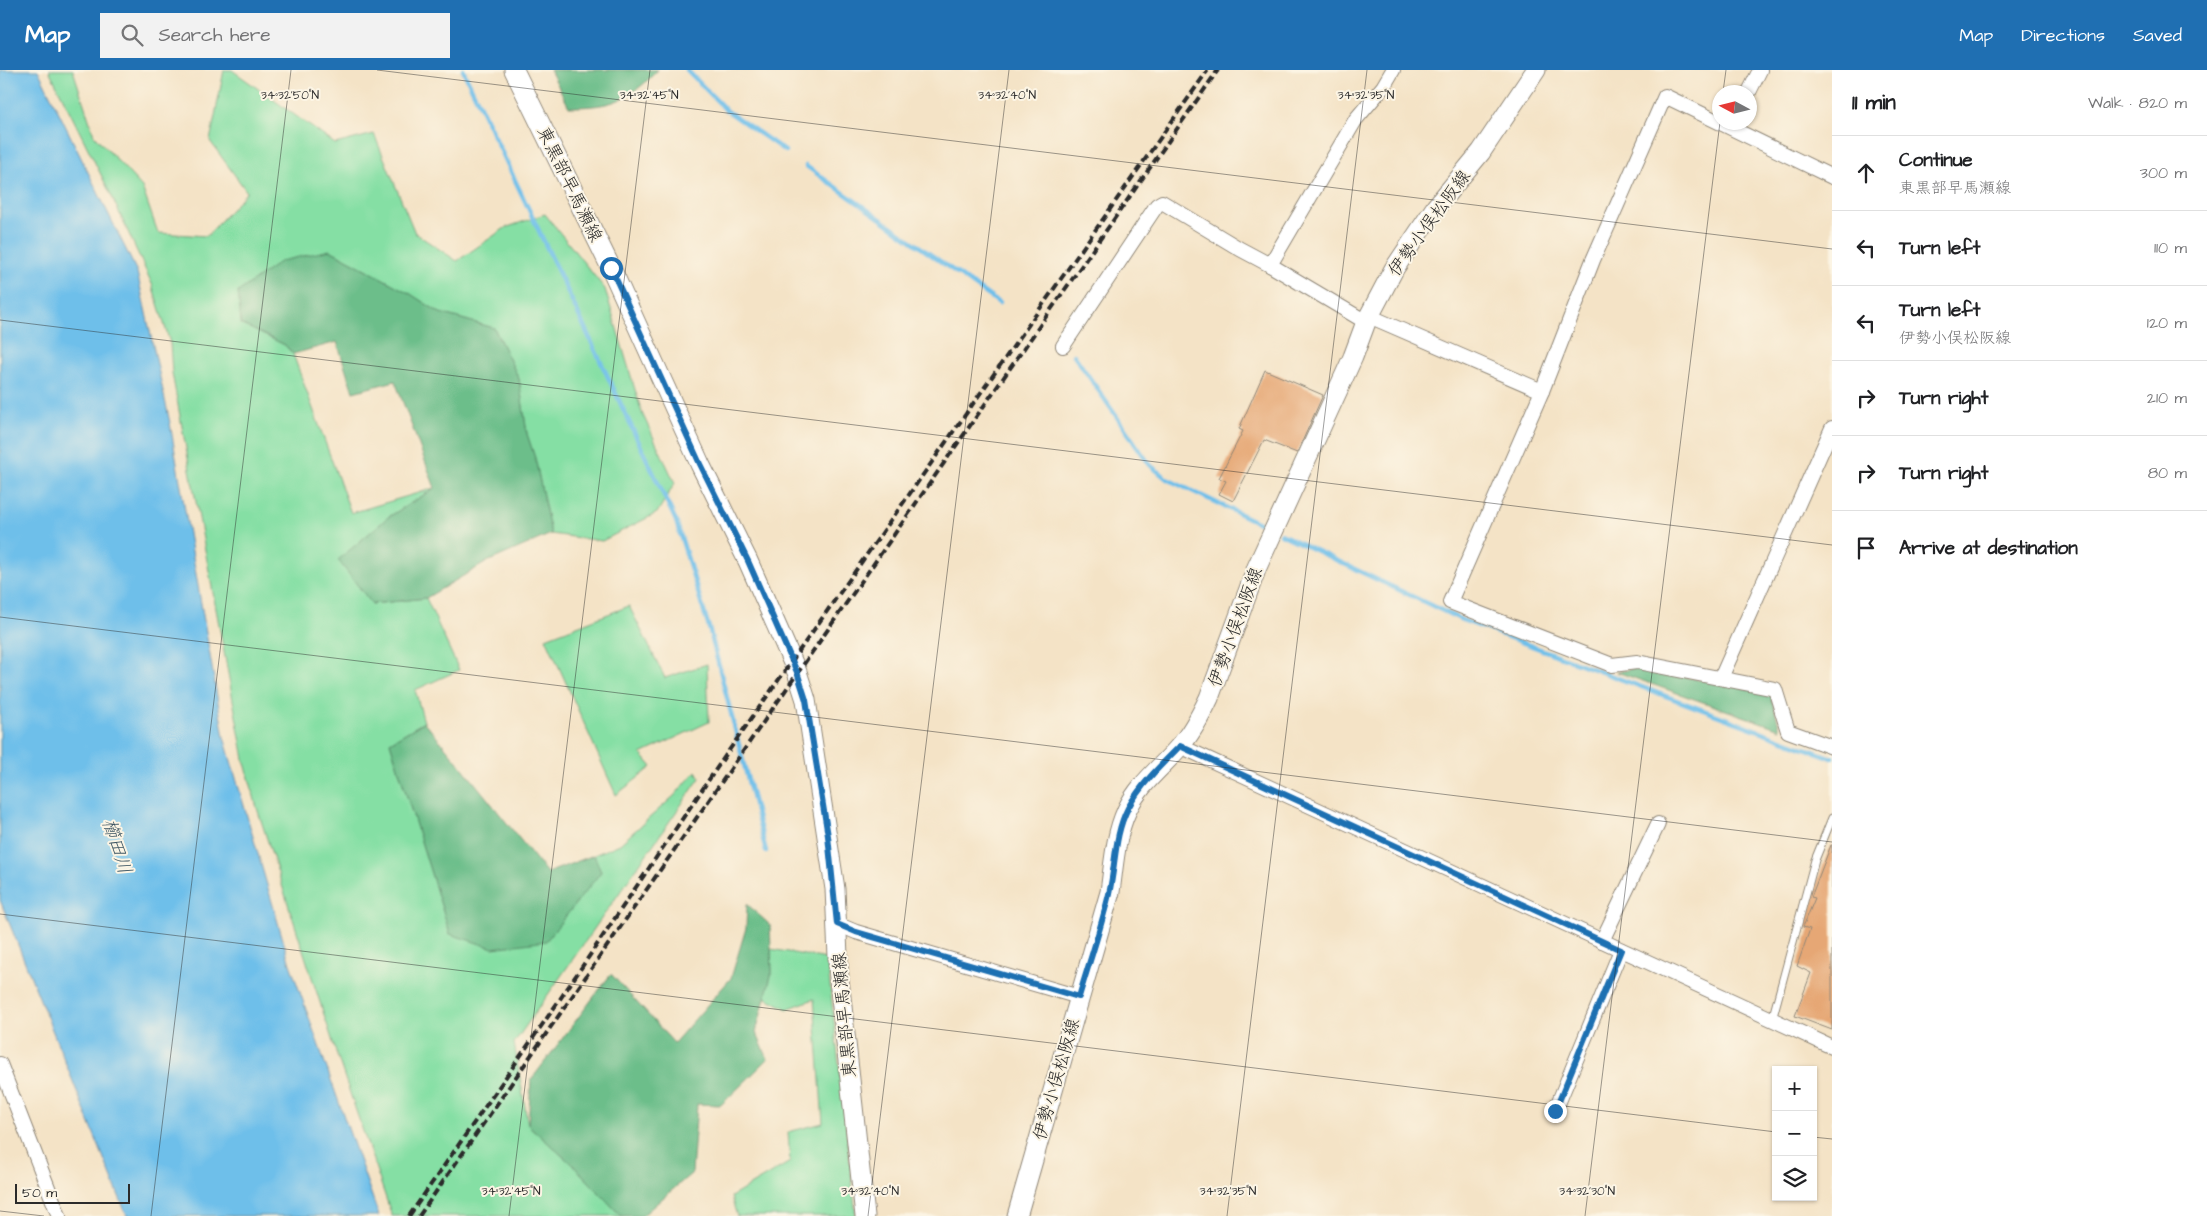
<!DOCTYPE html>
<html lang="en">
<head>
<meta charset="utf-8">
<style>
  :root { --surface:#fff; --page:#f2f2f2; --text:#202124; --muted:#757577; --line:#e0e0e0; --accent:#1f6fb2 }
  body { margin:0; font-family:"Architects Daughter","Klee One",sans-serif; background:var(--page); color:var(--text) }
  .controls { position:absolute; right:15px; bottom:15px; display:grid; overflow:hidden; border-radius:0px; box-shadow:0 1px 4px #0004 }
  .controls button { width:45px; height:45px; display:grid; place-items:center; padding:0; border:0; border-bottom:1px solid var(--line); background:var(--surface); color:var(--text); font:25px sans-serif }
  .compass { position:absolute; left:1712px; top:15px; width:45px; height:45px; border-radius:50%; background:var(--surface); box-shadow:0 1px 4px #0004; rotate:277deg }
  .scale { position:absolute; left:15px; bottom:12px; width:115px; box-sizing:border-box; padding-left:5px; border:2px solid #2b2b2b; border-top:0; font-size:14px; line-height:18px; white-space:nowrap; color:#2b2b2b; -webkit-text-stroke:4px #fcf5e5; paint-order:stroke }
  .stop { position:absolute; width:15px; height:15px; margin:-11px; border:4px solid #1f6fb2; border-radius:50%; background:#fff }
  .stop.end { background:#1f6fb2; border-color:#fff; box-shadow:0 1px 5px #0008 }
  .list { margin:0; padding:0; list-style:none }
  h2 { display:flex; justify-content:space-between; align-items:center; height:65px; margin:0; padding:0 20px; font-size:21px }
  h2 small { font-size:16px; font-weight:400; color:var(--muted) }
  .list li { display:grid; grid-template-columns:32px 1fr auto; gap:15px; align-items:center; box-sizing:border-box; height:75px; padding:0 20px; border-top:1px solid var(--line) }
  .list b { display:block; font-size:19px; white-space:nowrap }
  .list p { margin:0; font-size:16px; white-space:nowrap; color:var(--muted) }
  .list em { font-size:16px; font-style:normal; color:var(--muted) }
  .icon { flex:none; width:28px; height:28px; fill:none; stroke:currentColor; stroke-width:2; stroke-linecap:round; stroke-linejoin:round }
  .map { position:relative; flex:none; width:1832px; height:1146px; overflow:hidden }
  header { display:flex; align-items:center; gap:30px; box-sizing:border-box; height:70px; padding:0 25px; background:var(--accent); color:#fff }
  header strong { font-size:24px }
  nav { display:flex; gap:28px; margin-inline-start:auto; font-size:18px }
  .search { width:350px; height:45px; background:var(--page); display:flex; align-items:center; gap:12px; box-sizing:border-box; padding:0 18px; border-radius:0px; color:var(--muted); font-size:19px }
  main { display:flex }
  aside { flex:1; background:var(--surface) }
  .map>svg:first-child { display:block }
  .green { fill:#85dfa4; stroke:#588568 }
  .forest { fill:#6cbe8a; stroke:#4c745a }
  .water { fill:#6ebfea; stroke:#4c758a }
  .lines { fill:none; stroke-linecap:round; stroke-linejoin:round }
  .stream { stroke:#6ebfea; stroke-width:4.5 }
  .building { fill:#e6a774 }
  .lane-casing { stroke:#908778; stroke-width:9 }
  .street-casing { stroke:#908778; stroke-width:16 }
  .secondary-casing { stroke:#908778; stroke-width:21 }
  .lane { stroke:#fff; stroke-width:7 }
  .street { stroke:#fff; stroke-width:14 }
  .secondary { stroke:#fff; stroke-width:19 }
  .rail { stroke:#2b2b2b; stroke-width:4; stroke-dasharray:8 4; stroke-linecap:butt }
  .route { stroke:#1f6fb2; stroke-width:6 }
  .ticks { fill:none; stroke:#2b2b2b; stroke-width:1; stroke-opacity:0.45 }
  .labels { text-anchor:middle; stroke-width:4; stroke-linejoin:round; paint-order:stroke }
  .street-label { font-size:18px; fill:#2b2b2b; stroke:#fcf5e5 }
  .water-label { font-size:19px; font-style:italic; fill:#3f5764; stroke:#fcf5e5 }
  .ticks-label { font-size:12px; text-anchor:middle; fill:#2b2b2b; stroke:#fcf5e5; stroke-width:4; stroke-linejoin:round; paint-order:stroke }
</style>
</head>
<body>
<header>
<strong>Map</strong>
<div class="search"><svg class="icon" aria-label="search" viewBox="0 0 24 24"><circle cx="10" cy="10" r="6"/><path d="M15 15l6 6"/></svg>Search here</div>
<nav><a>Map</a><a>Directions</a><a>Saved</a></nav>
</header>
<main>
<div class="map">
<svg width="1832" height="1146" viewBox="0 0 1832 1146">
  <rect width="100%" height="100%" fill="#fcf5e5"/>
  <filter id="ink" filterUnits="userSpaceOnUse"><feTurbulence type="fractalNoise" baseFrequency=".02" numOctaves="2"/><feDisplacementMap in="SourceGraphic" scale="10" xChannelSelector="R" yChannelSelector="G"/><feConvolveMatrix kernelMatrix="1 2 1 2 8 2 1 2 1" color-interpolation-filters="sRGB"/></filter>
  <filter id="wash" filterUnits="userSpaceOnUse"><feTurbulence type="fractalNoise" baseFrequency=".0096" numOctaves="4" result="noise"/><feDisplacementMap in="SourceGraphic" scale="20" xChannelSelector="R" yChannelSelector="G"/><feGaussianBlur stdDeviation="1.12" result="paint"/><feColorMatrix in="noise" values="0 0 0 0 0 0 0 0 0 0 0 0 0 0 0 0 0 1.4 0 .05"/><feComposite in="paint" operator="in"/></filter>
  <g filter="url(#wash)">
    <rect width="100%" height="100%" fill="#f4e3c6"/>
    <g class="green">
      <path d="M49 0H73L94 65 142 117 158 163 207 166 247 122 210 71 224 0H232L335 74 374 64 415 163 457 191 505 158 545 144 605 219 642 343 675 413 657 443 602 471 551 464 535 388 527 364 519 309 494 258 440 243 409 223 330 180 241 254 285 275 293 284 351 443 435 418 387 448 372 534 426 528 459 600 415 620 424 652 390 672 450 864 601 802 594 785 620 774 674 726 696 701 700 708 514 973 528 1055 576 1098 622 1146H392L339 991 257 738 244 689 172 303 170 273 152 214 112 127Z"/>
      <path d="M629 536 665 608 707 594 709 652 641 684 652 697 616 725 546 568Z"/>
      <path d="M771 879 827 889 856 1146H737L731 1127 790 1092 788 1062 823 1053 814 929 787 939 765 927 772 902Z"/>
    </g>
    <g class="forest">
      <path d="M550 0H658C628 31 612 37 569 37Z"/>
      <path d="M330 180 409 223 440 243 494 258 519 309 527 364 535 388 551 464 487 492 426 528 372 534 338 490 387 448 435 418 395 311 353 322 337 272 293 284 285 275 241 254 238 222 281 191Z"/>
      <path d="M1636 598 1770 623 1780 659 1617 602Z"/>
      <path d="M424 652 462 697 547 803 594 785 601 802 546 871 493 878 450 864 390 672Z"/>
      <path d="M747 834 770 855 772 902 756 962 768 989 721 1035 697 1034 692 1103 642 1146H621L576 1098 528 1055 531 1010 611 904 674 973 731 908 746 858Z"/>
    </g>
    <path class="water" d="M0 0H38L137 202 170 353 224 667 290 894 379 1146H127L0 830Z"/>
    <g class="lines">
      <g class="stream">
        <path d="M463 0 676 451 710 561 766 781"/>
        <path d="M687 0 726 40 785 81"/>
        <path d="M806 96 999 233"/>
        <path d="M1074 285 1150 395 1167 409 1267 457"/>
        <path d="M1281 464 1462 550 1832 688"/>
      </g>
    </g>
    <g id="blocks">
      <g class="building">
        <path d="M1265 300 1323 325 1297 383 1264 370 1233 431 1219 424 1226 411 1219 408 1243 361 1239 359Z"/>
        <path d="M1831 775H1832V960L1795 946 1811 903 1797 896 1810 859 1803 857 1815 828 1811 827Z"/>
      </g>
    </g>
  </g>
  <g filter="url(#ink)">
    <use href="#blocks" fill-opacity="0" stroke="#908778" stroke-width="1"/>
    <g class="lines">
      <defs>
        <path id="lane" d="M1772 950 1815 790 1832 748"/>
        <g id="street">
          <path d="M1749 22 1760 0"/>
          <path d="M1832 107 1665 26 1593 190 1542 321 1450 532 1612 595 1637 592 1775 619 1788 661 1832 677"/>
          <path d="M1369 246 1542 321"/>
          <path d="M1366 252 1270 195 1356 49 1383 17 1393 0"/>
          <path d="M1063 276 1157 135 1162 132 1240 179 1270 195"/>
          <path d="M1721 608 1832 358"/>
          <path d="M1180 676 1832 977"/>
          <path d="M837 854 856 862 1079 927"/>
          <path d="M1602 871 1658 754"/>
          <path d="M0 994 59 1146"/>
          <path d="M1555 1041 1621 880"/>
        </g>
        <g id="secondary">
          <path d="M514 0 611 198 700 394 748 491 797 602 806 630 835 819 839 909 865 1146"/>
          <path d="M1017 1146 1110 822C1114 794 1115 766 1127 740 1139 714 1161 698 1179 677 1192 663 1201 645 1209 628L1257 497 1353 287 1366 252 1394 199 1435 138 1481 82 1536 0"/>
        </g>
      </defs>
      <use href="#lane" class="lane-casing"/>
      <use href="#street" class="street-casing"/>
      <use href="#secondary" class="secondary-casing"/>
      <use href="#lane" class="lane"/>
      <use href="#street" class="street"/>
      <use href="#secondary" class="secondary"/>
      <g class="rail">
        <path d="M409 1146 556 935 725 686 1208 0"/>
        <path d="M419 1146 1218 0"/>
      </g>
    </g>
  </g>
  <g class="lines" filter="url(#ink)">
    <path class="route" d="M611 198 700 394 748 491 797 602 806 630 828 766 837 854 856 862 1079 927C1089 893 1101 858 1109 824 1116 794 1114 765 1128 738 1141 714 1161 695 1180 676L1621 880 1555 1041"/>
  </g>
  <path class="ticks" d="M377 0 1832 179M1723 22 1726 0M0 250 1832 475M0 547 1832 772M0 844 1776 1062M1813 1067 1832 1069M0 1141 44 1146M151 1146 291 0M509 1146 650 0M868 1146 1009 0M1227 1146 1367 0M1585 1146 1720 52"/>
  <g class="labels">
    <g class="street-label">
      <text transform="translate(570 114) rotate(64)" y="6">東黒部早馬瀬線</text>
      <text transform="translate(1429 153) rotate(-54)" y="6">伊勢小俣松阪線</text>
      <text transform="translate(1235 557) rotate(-70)" y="6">伊勢小俣松阪線</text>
      <text transform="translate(844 945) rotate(-95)" y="6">東黒部早馬瀬線</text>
      <text transform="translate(1056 1009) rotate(-74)" y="6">伊勢小俣松阪線</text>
    </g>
    <g class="water-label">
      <text transform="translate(118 776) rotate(72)" y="7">櫛田川</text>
    </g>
  </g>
  <g class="ticks-label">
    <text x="290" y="29">34°32'50"N</text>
    <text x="649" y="29">34°32'45"N</text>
    <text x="1007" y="29">34°32'40"N</text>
    <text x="1366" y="29">34°32'35"N</text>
    <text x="511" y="1125">34°32'45"N</text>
    <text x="870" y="1125">34°32'40"N</text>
    <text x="1228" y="1125">34°32'35"N</text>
    <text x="1587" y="1125">34°32'30"N</text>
  </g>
</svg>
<div class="controls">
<button>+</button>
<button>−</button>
<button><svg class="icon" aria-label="layers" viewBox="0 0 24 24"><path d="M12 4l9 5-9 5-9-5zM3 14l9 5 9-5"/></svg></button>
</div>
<svg class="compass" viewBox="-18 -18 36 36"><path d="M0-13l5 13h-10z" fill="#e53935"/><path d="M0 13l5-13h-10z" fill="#757577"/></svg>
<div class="scale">50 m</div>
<div class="stop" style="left:611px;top:198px"></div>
<div class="stop end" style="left:1555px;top:1041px"></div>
</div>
<aside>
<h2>11 min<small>Walk · 820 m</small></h2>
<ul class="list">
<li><svg class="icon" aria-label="ahead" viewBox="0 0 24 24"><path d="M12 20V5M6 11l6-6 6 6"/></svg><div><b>Continue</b><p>東黒部早馬瀬線</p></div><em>300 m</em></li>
<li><svg class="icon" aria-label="left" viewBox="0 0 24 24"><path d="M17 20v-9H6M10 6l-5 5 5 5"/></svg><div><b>Turn left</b></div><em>110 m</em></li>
<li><svg class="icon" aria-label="left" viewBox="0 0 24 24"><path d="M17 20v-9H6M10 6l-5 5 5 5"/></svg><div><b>Turn left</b><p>伊勢小俣松阪線</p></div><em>120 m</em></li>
<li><svg class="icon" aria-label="right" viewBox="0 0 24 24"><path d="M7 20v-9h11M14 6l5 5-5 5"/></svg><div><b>Turn right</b></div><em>210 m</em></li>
<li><svg class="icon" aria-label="right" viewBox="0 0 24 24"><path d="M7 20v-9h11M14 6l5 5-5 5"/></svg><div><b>Turn right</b></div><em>80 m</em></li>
<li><svg class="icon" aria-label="arrive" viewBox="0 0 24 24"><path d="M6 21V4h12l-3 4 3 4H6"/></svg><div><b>Arrive at destination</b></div></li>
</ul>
</aside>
</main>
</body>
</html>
